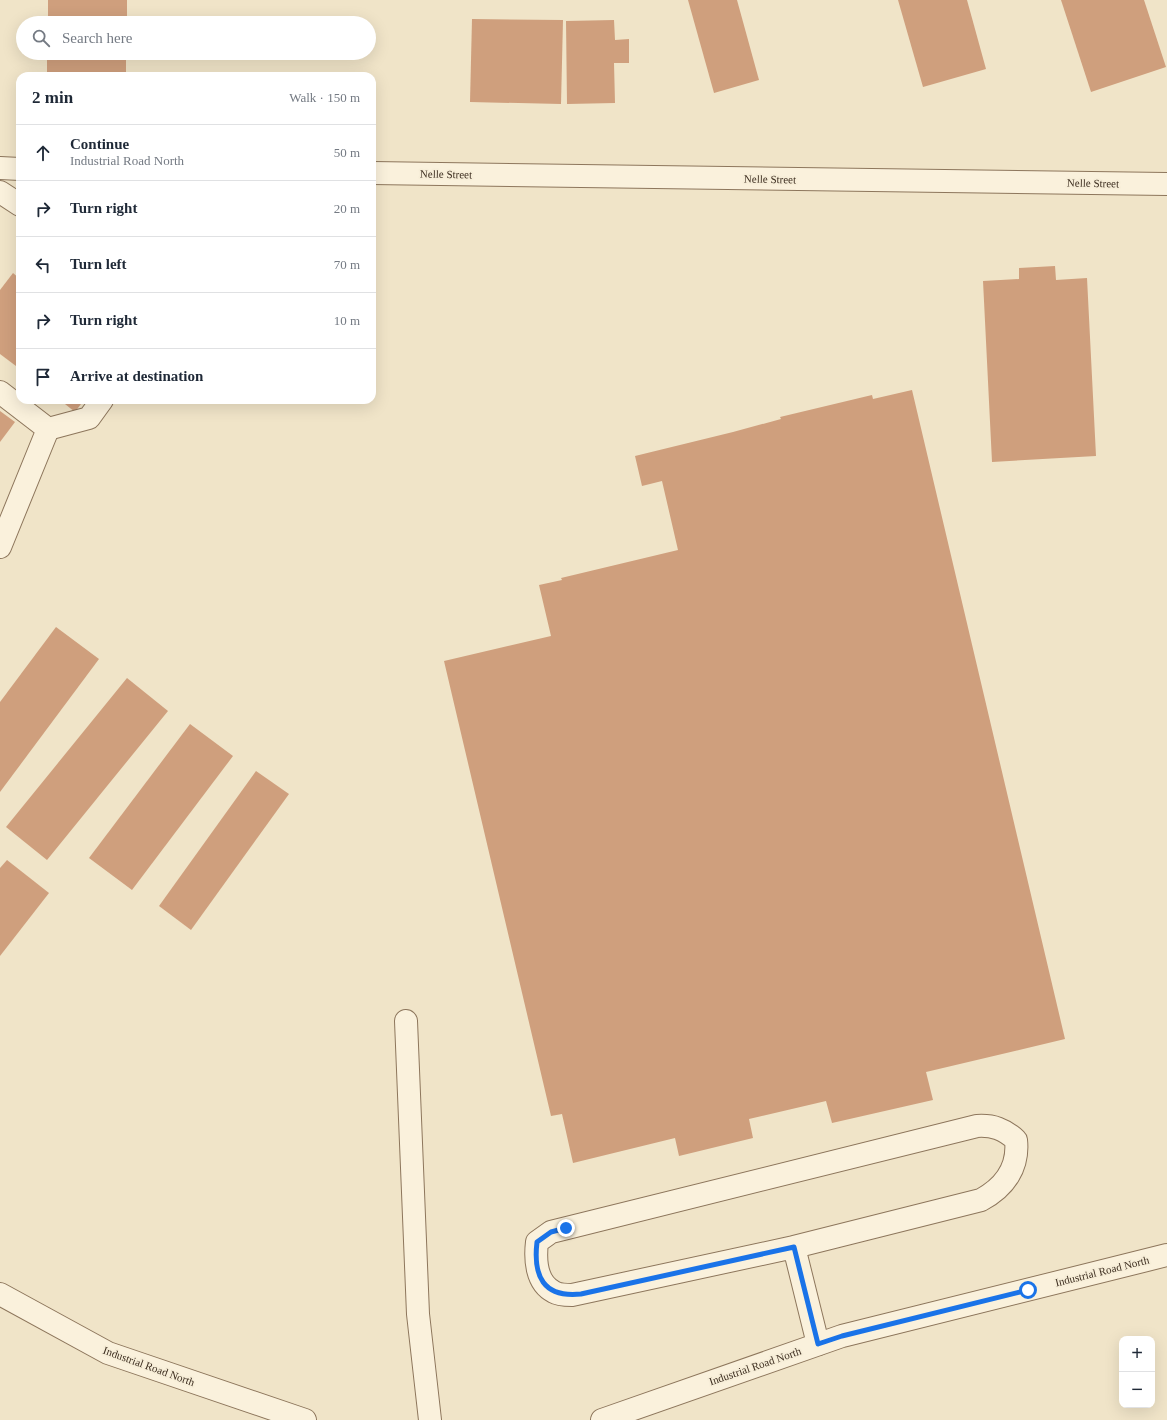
<!DOCTYPE html>
<html lang="en">
<head>
<meta charset="utf-8">
<style>
  :root { --surface:#fff; --page:#f2f2f3; --text:#1f2937; --muted:#747a83; --line:#e0e1e3 }
  body { margin:0; font-family:"Times New Roman",serif; background:var(--page); color:var(--text) }
  .controls { position:absolute; right:12px; bottom:12px; display:grid; overflow:hidden; border-radius:8px; box-shadow:0 4px 16px #0002 }
  .controls button { width:36px; height:36px; display:grid; place-items:center; padding:0; border:0; border-bottom:1px solid var(--line); background:var(--surface); color:var(--text); font:20px sans-serif }
  .stop { position:absolute; width:12px; height:12px; margin:-9px; border:3px solid #1a73e8; border-radius:50%; background:#fff }
  .stop.end { background:#1a73e8; border-color:#fff; box-shadow:0 1px 4px #0008 }
  .list { margin:0; padding:0; list-style:none }
  h2 { display:flex; justify-content:space-between; align-items:center; height:52px; margin:0; padding:0 16px; font-size:17px }
  h2 small { font-size:13px; font-weight:400; color:var(--muted) }
  .list li { display:grid; grid-template-columns:26px 1fr auto; gap:12px; align-items:center; box-sizing:border-box; height:56px; padding:0 16px; border-top:1px solid var(--line) }
  .list b { display:block; font-size:15px; white-space:nowrap }
  .list p { margin:0; font-size:13px; white-space:nowrap; color:var(--muted) }
  .list em { font-size:13px; font-style:normal; color:var(--muted) }
  .icon { flex:none; width:22px; height:22px; fill:none; stroke:currentColor; stroke-width:2; stroke-linecap:round; stroke-linejoin:round }
  .map { position:relative; flex:none; width:1167px; height:1420px; overflow:hidden }
  .search { position:absolute; background:var(--surface); box-shadow:0 4px 16px #0002; left:16px; top:16px; width:360px; height:44px; display:flex; align-items:center; gap:10px; box-sizing:border-box; padding:0 14px; border-radius:22px; color:var(--muted); font-size:15px }
  .panel { position:absolute; background:var(--surface); box-shadow:0 4px 16px #0002; left:16px; top:72px; width:360px; height:332px; border-radius:12px }
  .map>svg:first-child { display:block }
  .building { fill:#cf9f7d }
  .lines { fill:none; stroke-linecap:round; stroke-linejoin:round }
  .minor-casing { stroke:#8d765c; stroke-width:24 }
  .minor { stroke:#faf1dc; stroke-width:22 }
  .route { stroke:#1a73e8; stroke-width:5 }
  .labels { text-anchor:middle; stroke-width:3.5; stroke-linejoin:round; paint-order:stroke }
  .street-label { font-size:11px; fill:#3d2e20; stroke:#f7eed8 }
</style>
</head>
<body>
<div class="map">
<svg width="1167" height="1420" viewBox="0 0 1167 1420">
  <rect width="100%" height="100%" fill="#f0e4c8"/>
  <g class="building">
    <rect x="48" y="0" width="79" height="23"/>
    <path d="M688 0H737L759 80 714 93Z"/>
    <path d="M898 0H967L986 69 923 87Z"/>
    <path d="M1061 0H1144L1166 67 1091 92Z"/>
    <path d="M472 19 563 20 561 104 470 102Z"/>
    <path d="M614 20 615 40 629 39V63H614L615 103 567 104 566 21Z"/>
    <rect x="47" y="53" width="79" height="23"/>
    <path d="M1055 266 1056 280 1087 278 1096 456 992 462 983 281 1019 279V268Z"/>
    <path d="M13 273 20 279V369L0 354V290Z"/>
    <path d="M912 390 1065 1039 926 1072 933 1100 832 1123 826 1101 749 1119 753 1138 679 1156 675 1138 573 1163 562 1114 551 1116 444 661 551 636 539 585 562 580 561 578 678 550 662 481 642 486 635 456 733 432 781 419 780 417 872 395 873 399Z"/>
    <path d="M60 400H84L75 412Z"/>
    <path d="M0 411 15 422 0 442Z"/>
    <path d="M56 627 99 659 0 792V702Z"/>
    <path d="M127 678 168 711 47 860 6 827Z"/>
    <path d="M190 724 233 756 132 890 89 858Z"/>
    <path d="M256 771 289 794 191 930 159 906Z"/>
    <path d="M7 860 49 893 0 956V868Z"/>
  </g>
  <g class="lines">
    <defs>
      <g id="minor">
        <path d="M0 168 20 169"/>
        <path d="M372 173 1167 184"/>
        <path d="M0 192 20 205"/>
        <path d="M0 392 48 429 0 547"/>
        <path d="M48 429 89 418 102 400"/>
        <path d="M406 1021 418 1314 430 1420"/>
        <path d="M794 1247 572 1295C567 1295 559 1295 554 1292 536 1283 535 1259 537 1242L551 1232 977 1126C993 1125 1004 1129 1016 1140 1019 1167 1005 1187 981 1200L794 1247 818 1344"/>
        <path d="M0 1294 108 1353 305 1420"/>
        <path d="M602 1420 842 1336 1167 1255"/>
      </g>
    </defs>
    <use href="#minor" class="minor-casing"/>
    <use href="#minor" class="minor"/>
  </g>
  <g class="lines">
    <path class="route" d="M566 1228 551 1232 537 1242C533 1276 543 1298 581 1294L794 1247 818 1344 842 1336 1028 1290"/>
  </g>
  <g class="labels">
    <g class="street-label">
      <text transform="translate(446 174) rotate(1)" y="4">Nelle Street</text>
      <text transform="translate(770 179) rotate(1)" y="4">Nelle Street</text>
      <text transform="translate(1093 183) rotate(1)" y="4">Nelle Street</text>
      <text transform="translate(1102 1271) rotate(-14)" y="4">Industrial Road North</text>
      <text transform="translate(149 1366) rotate(20)" y="4">Industrial Road North</text>
      <text transform="translate(755 1366) rotate(-19)" y="4">Industrial Road North</text>
    </g>
  </g>
</svg>
<div class="controls">
<button>+</button>
<button>−</button>
</div>
<div class="stop" style="left:1028px;top:1290px"></div>
<div class="stop end" style="left:566px;top:1228px"></div>
<div class="search"><svg class="icon" aria-label="search" viewBox="0 0 24 24"><circle cx="10" cy="10" r="6"/><path d="M15 15l6 6"/></svg>Search here</div>
<section class="panel">
<h2>2 min<small>Walk · 150 m</small></h2>
<ul class="list">
<li><svg class="icon" aria-label="ahead" viewBox="0 0 24 24"><path d="M12 20V5M6 11l6-6 6 6"/></svg><div><b>Continue</b><p>Industrial Road North</p></div><em>50 m</em></li>
<li><svg class="icon" aria-label="right" viewBox="0 0 24 24"><path d="M7 20v-9h11M14 6l5 5-5 5"/></svg><div><b>Turn right</b></div><em>20 m</em></li>
<li><svg class="icon" aria-label="left" viewBox="0 0 24 24"><path d="M17 20v-9H6M10 6l-5 5 5 5"/></svg><div><b>Turn left</b></div><em>70 m</em></li>
<li><svg class="icon" aria-label="right" viewBox="0 0 24 24"><path d="M7 20v-9h11M14 6l5 5-5 5"/></svg><div><b>Turn right</b></div><em>10 m</em></li>
<li><svg class="icon" aria-label="arrive" viewBox="0 0 24 24"><path d="M6 21V4h12l-3 4 3 4H6"/></svg><div><b>Arrive at destination</b></div></li>
</ul>
</section>
</div>
</body>
</html>
